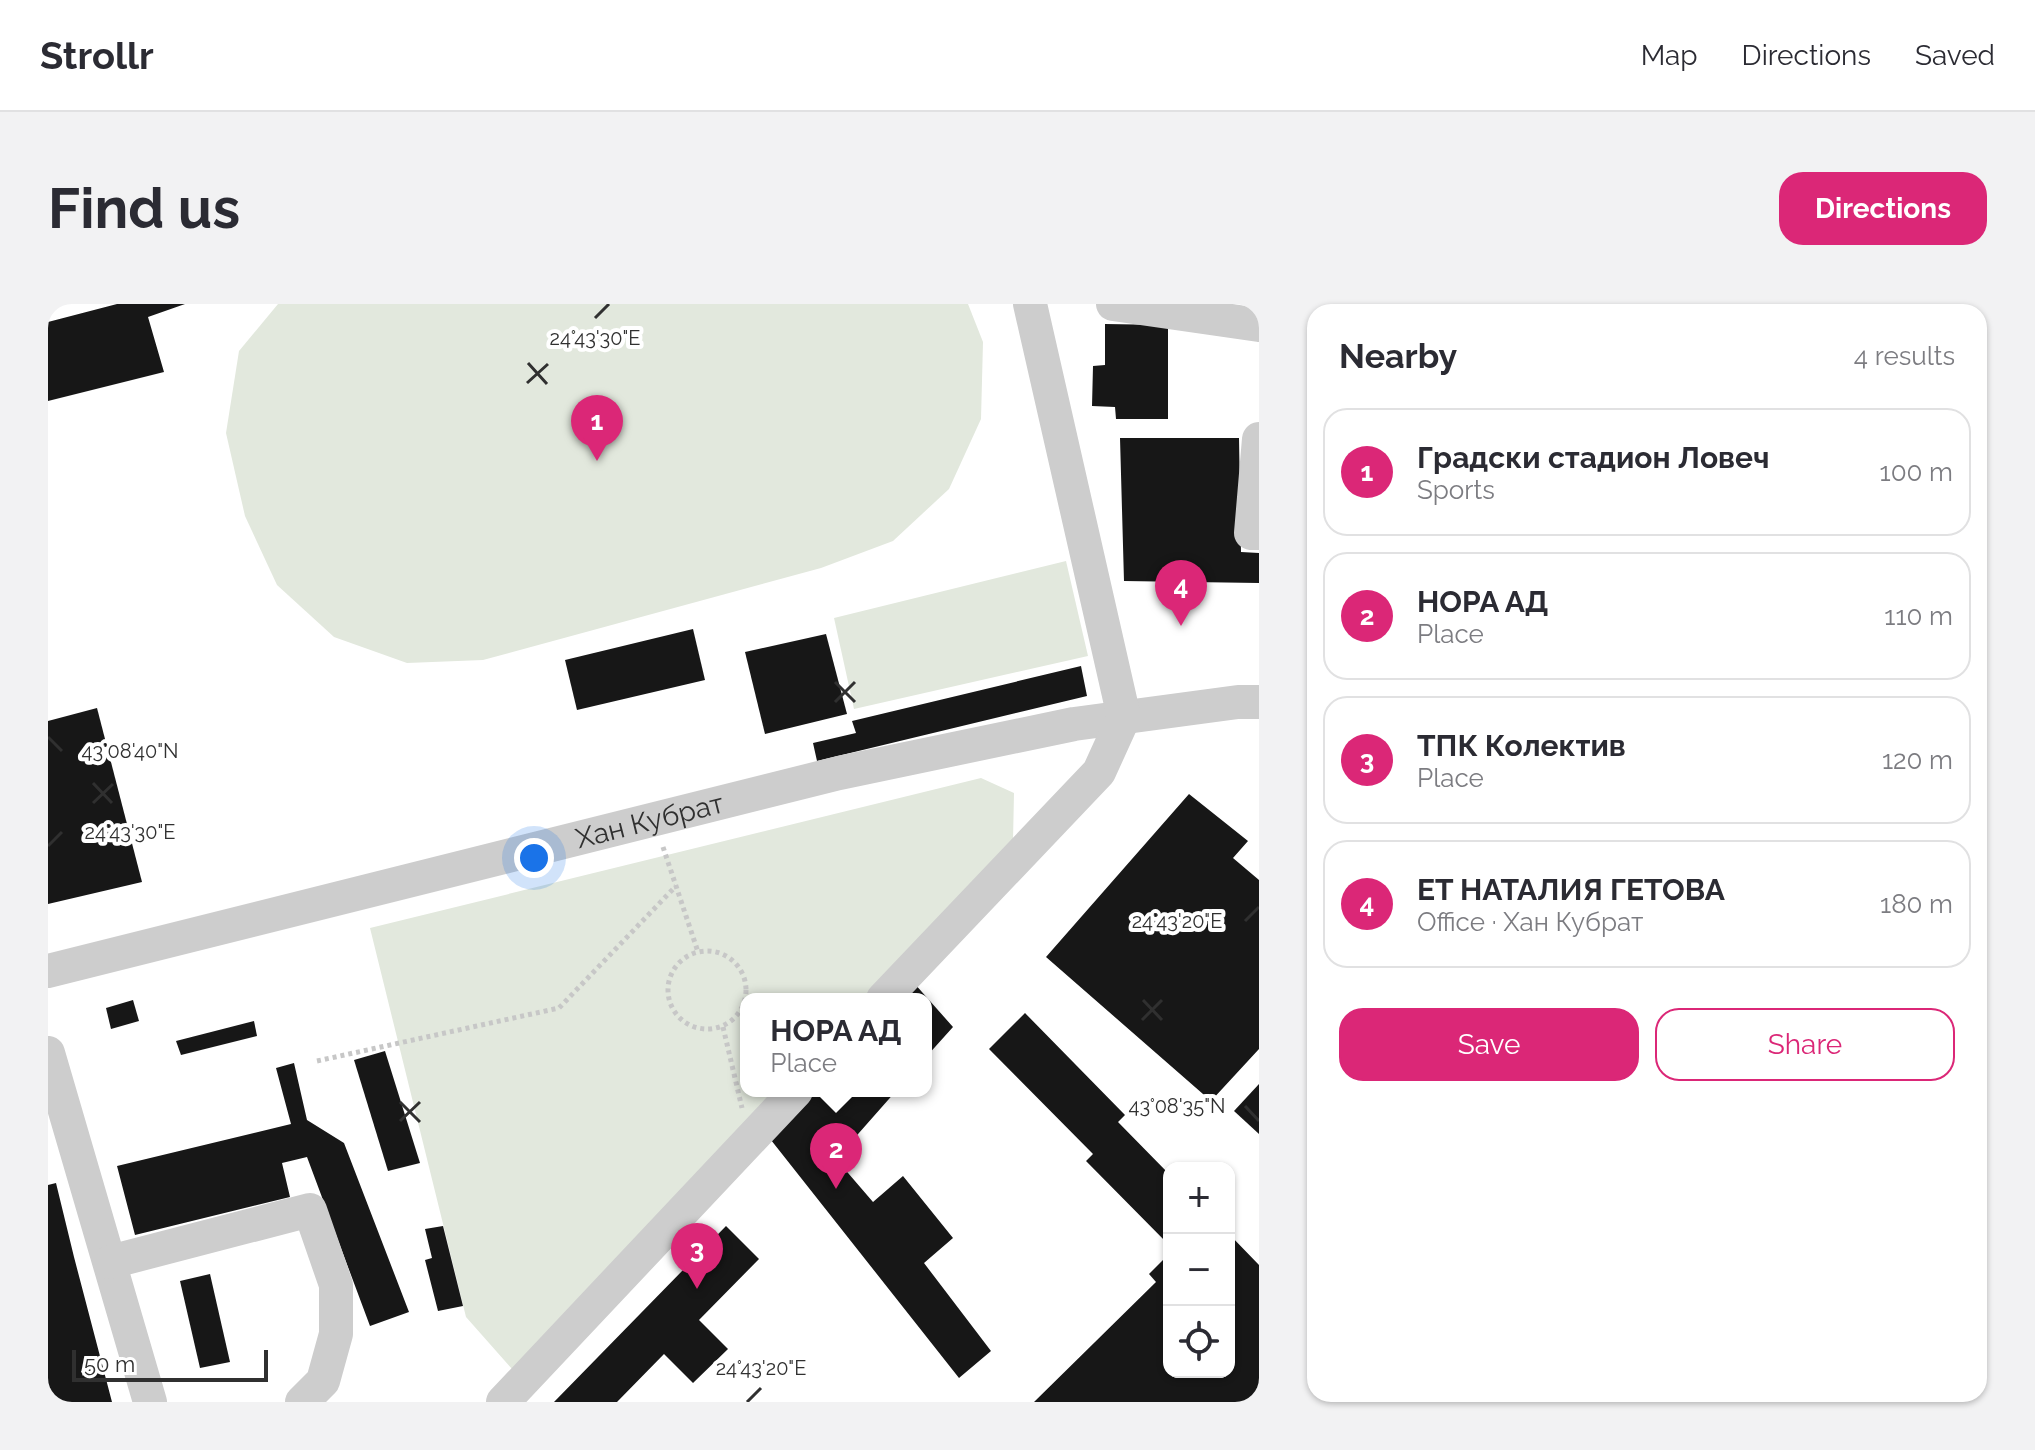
<!DOCTYPE html>
<html lang="en">
<head>
<meta charset="utf-8">
<style>
  :root { --surface:#fff; --page:#f2f2f3; --text:#2b2b33; --muted:#7c7c81; --line:#e1e1e2; --accent:#db2777 }
  body { margin:0; font-family:Raleway,sans-serif; background:var(--page); color:var(--text) }
  .controls { position:absolute; right:24px; bottom:24px; display:grid; overflow:hidden; border-radius:16px; box-shadow:0 2px 6px #0004 }
  .controls button { width:72px; height:72px; display:grid; place-items:center; padding:0; border:0; border-bottom:2px solid var(--line); background:var(--surface); color:var(--text); font:40px sans-serif }
  .scale { position:absolute; left:24px; bottom:20px; width:196px; box-sizing:border-box; padding-left:8px; border:4px solid #303030; border-top:0; font-size:22px; line-height:28px; white-space:nowrap; color:#303030; -webkit-text-stroke:6px #fff; paint-order:stroke }
  .you { position:absolute; left:486px; top:554px; width:28px; height:28px; margin:-20px; border:6px solid #fff; border-radius:50%; background:#1a73e8; box-shadow:0 0 0 12px #1a73e833 }
  .badge { display:grid; place-items:center; width:52px; height:52px; border-radius:50%; background:var(--accent); color:#fff; font-size:26px; font-weight:700 }
  .pin { position:absolute; translate:-50% -66px; filter:drop-shadow(0 2px 4px #0008) }
  .pin::after { content:''; position:absolute; top:42px; width:28px; height:24px; background:inherit; clip-path:polygon(0 0,100% 0,50% 100%) }
  .popup { position:absolute; left:692px; top:689px; width:192px; height:104px; box-sizing:border-box; display:grid; place-content:center; border-radius:16px; background:var(--surface); filter:drop-shadow(0 2px 6px #0005); font-size:26px; white-space:nowrap; color:var(--muted) }
  .popup b { font-size:30px; color:var(--text) }
  .popup::after { content:''; position:absolute; left:50%; top:100%; margin-left:-16px; border:16px solid transparent; border-top-color:var(--surface) }
  .list { margin:0; padding:0; list-style:none }
  h2 { display:flex; justify-content:space-between; align-items:center; height:104px; margin:0; padding:0 32px; font-size:34px }
  h2 small { font-size:26px; font-weight:400; color:var(--muted) }
  .list li { display:grid; grid-template-columns:52px 1fr auto; gap:24px; align-items:center; box-sizing:border-box; height:128px; margin:0 16px 16px; padding:0 16px; border:2px solid var(--line); border-radius:24px }
  .list b { display:block; font-size:30px; white-space:nowrap }
  .list p { margin:0; font-size:26px; white-space:nowrap; color:var(--muted) }
  .list em { font-size:26px; font-style:normal; color:var(--muted) }
  .actions { display:flex; gap:16px; padding:24px 32px }
  .actions a { flex:1; padding:18px 0; border:2px solid var(--accent); border-radius:24px; text-align:center; font-size:28px; color:var(--accent) }
  .actions .main { background:var(--accent); color:#fff }
  .icon { flex:none; width:44px; height:44px; fill:none; stroke:currentColor; stroke-width:2; stroke-linecap:round; stroke-linejoin:round }
  .map { position:relative; flex:none; width:1211px; height:1098px; overflow:hidden; border-radius:24px }
  header { display:flex; align-items:center; gap:48px; box-sizing:border-box; height:112px; padding:0 40px; background:var(--surface); border-bottom:2px solid var(--line) }
  header strong { font-size:38px }
  nav { display:flex; gap:44px; margin-inline-start:auto; font-size:28px }
  .intro { display:flex; align-items:center; justify-content:space-between; box-sizing:border-box; height:192px; padding:0 48px }
  h1 { margin:0; font-size:56px }
  .button { padding:20px 36px; border-radius:24px; background:var(--accent); color:#fff; font-size:28px; font-weight:700 }
  main { display:flex; gap:48px; padding:0 48px }
  aside { flex:1; background:var(--surface); border-radius:24px; box-shadow:0 2px 6px #0004 }
  .map>svg:first-child { display:block }
  .green { fill:#e2e8dd }
  .building { fill:#171717 }
  .lines { fill:none; stroke-linecap:round; stroke-linejoin:round }
  .path { stroke:#c7c7c7; stroke-width:5; stroke-dasharray:4 4; stroke-linecap:butt }
  .minor { stroke:#cdcdcd; stroke-width:34 }
  .ticks { fill:none; stroke:#303030; stroke-width:3 }
  .labels { text-anchor:middle; stroke-width:8; stroke-linejoin:round; paint-order:stroke }
  .street-label { font-size:28px; fill:#303030; stroke:#fff }
  .ticks-label { font-size:20px; text-anchor:middle; fill:#303030; stroke:#fff; stroke-width:8; stroke-linejoin:round; paint-order:stroke }
</style>
</head>
<body>
<header>
<strong>Strollr</strong>
<nav><a>Map</a><a>Directions</a><a>Saved</a></nav>
</header>
<div class="intro"><h1>Find us</h1><a class="button">Directions</a></div>
<main>
<div class="map">
<svg width="1211" height="1098" viewBox="0 0 1211 1098">
  <rect width="100%" height="100%" fill="#fff"/>
  <g class="green">
    <path d="M230 0H920L935 38 933 115 901 185 845 237 773 264 435 356 359 359 286 333 229 281 197 212 178 129 191 47Z"/>
    <path d="M1018 257 1040 352 806 405 786 314Z"/>
    <path d="M933 474 966 489 965 537 815 695H698V787H728L464 1065 418 1013 322 624Z"/>
  </g>
  <g class="building">
    <path d="M69 0H137L100 13 116 68 0 97V18Z"/>
    <path d="M1057 20 1120 21V115H1068L1067 103 1044 102 1045 62 1057 61Z"/>
    <path d="M1072 134H1191L1193 248 1211 249V279L1076 277Z"/>
    <path d="M645 325 657 376 529 406 517 356Z"/>
    <path d="M778 330 799 410 717 430 697 348Z"/>
    <path d="M1033 362 1039 392 769 457 765 439 808 429 804 417Z"/>
    <path d="M49 404 94 578 0 600V417Z"/>
    <path d="M1141 490 1200 537 1185 554 1211 576V745L1163 797 998 653Z"/>
    <path d="M866 679 905 723 878 753V695H852Z"/>
    <path d="M85 696 91 717 63 725 58 704Z"/>
    <path d="M977 709 1077 811 1070 818 1121 870V941L1038 857 1045 850 941 745Z"/>
    <path d="M206 717 209 732 133 751 128 737Z"/>
    <path d="M337 747 372 859 340 867 306 756Z"/>
    <path d="M246 759 259 816 296 839 361 1008 322 1022 259 853 234 859 242 893 87 931 69 862 243 820 228 764Z"/>
    <path d="M1211 780V830L1186 807Z"/>
    <path d="M768 787H848L788 855 825 898 855 872 905 934 876 959 943 1047 911 1074 723 836Z"/>
    <path d="M8 879 26 953 64 1098H5L0 1080V881Z"/>
    <path d="M395 922 415 1002 390 1007 377 956 384 954 377 925Z"/>
    <path d="M678 922 711 955 651 1016 680 1045 645 1079 616 1050 569 1098H506Z"/>
    <path d="M1181 930 1211 961V1098H986L1108 978 1101 970 1121 950V1068H1181Z"/>
    <path d="M162 970 182 1058 152 1064 132 977Z"/>
  </g>
  <g class="lines">
    <g class="path">
      <path d="M615 543 650 648"/>
      <circle cx="659" cy="686" r="39"/>
      <path d="M675 723 694 804"/>
      <path d="M269 757 511 704 628 582"/>
    </g>
    <g class="minor">
      <path d="M1065 0 1211 21"/>
      <path d="M1211 135 1203 229H1211"/>
      <path id="s1" d="M0 667 791 469 1026 420 1190 398H1211"/>
      <path d="M835 695 1051 468 1076 413 982 0"/>
      <path d="M0 749 102 1098"/>
      <path d="M62 958 262 906 288 981V1030L275 1077 254 1098"/>
      <path d="M455 1098 748 787"/>
    </g>
  </g>
  <path class="ticks" d="M547 14 561 0M480 59 499 80M479 79 500 60M787 378 807 398M787 398 807 378M0 433 14 447M45 479 64 499M45 499 65 480M0 542 14 528M1197 617 1211 603M1095 696 1114 716M1094 716 1114 696M352 798 372 818M1197 802 1211 817M352 817 372 798M699 1098 713 1084"/>
  <g class="labels">
    <g class="street-label">
      <text dy="10" stroke="none"><textPath href="#s1" startOffset="620">Хан Кубрат</textPath></text>
    </g>
  </g>
  <g class="ticks-label">
    <text x="547" y="41">24°43'30"E</text>
    <text x="82" y="454">43°08'40"N</text>
    <text x="82" y="535">24°43'30"E</text>
    <text x="1129" y="624">24°43'20"E</text>
    <text x="1129" y="809">43°08'35"N</text>
    <text x="713" y="1071">24°43'20"E</text>
  </g>
</svg>
<div class="controls">
<button>+</button>
<button>−</button>
<button><svg class="icon" aria-label="locate" viewBox="0 0 24 24"><circle cx="12" cy="12" r="6"/><path d="M12 2v4M12 18v4M2 12h4M18 12h4"/></svg></button>
</div>
<div class="scale">50 m</div>
<div class="you"></div>
<div class="pin badge" style="left:549px;top:157px">1</div>
<div class="pin badge" style="left:788px;top:885px">2</div>
<div class="popup"><b>НОРА АД</b>Place</div>
<div class="pin badge" style="left:649px;top:985px">3</div>
<div class="pin badge" style="left:1133px;top:322px">4</div>
</div>
<aside>
<h2>Nearby<small>4 results</small></h2>
<ul class="list">
<li><span class="badge">1</span><div><b>Градски стадион Ловеч</b><p>Sports</p></div><em>100 m</em></li>
<li><span class="badge">2</span><div><b>НОРА АД</b><p>Place</p></div><em>110 m</em></li>
<li><span class="badge">3</span><div><b>ТПК Колектив</b><p>Place</p></div><em>120 m</em></li>
<li><span class="badge">4</span><div><b>ЕТ НАТАЛИЯ ГЕТОВА</b><p>Office · Хан Кубрат</p></div><em>180 m</em></li>
</ul>
<div class="actions"><a class="main">Save</a><a>Share</a></div>
</aside>
</main>
</body>
</html>
